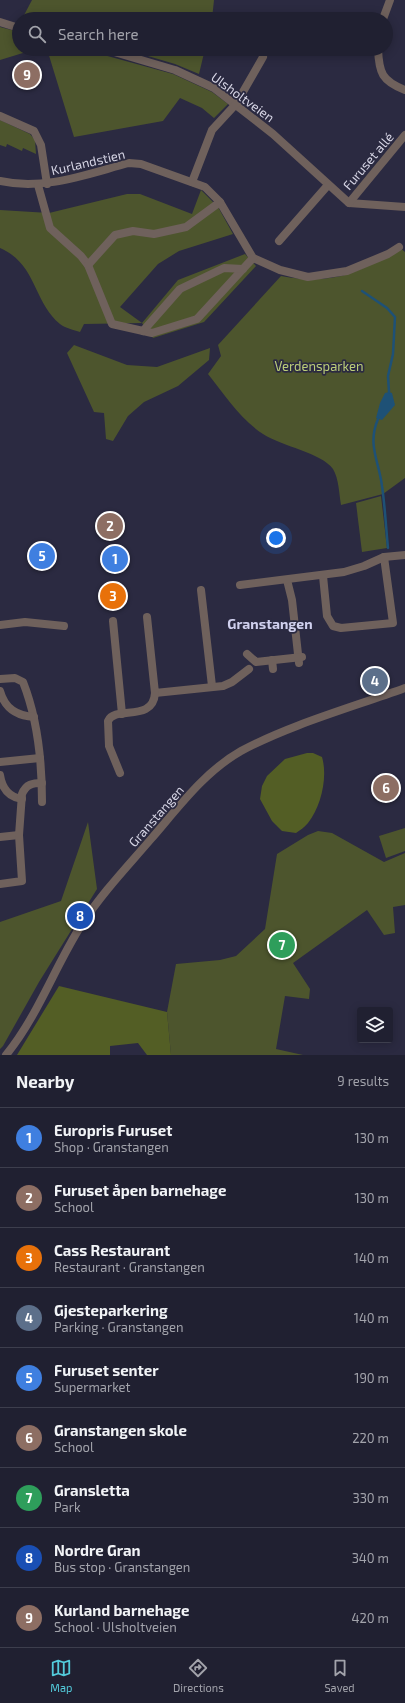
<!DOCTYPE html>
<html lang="en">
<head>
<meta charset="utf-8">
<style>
  :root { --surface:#202031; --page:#282839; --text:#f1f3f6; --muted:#a2a3ab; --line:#3d3e4d; --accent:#53cbdb }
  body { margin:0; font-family:"Exo 2",sans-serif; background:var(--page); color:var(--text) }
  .controls { position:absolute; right:12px; bottom:12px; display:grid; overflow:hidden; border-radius:4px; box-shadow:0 2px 10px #0003 }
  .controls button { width:36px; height:36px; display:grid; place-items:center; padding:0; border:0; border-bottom:1px solid var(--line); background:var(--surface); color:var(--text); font:20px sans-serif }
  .you { position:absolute; left:276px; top:538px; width:14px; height:14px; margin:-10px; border:3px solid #fff; border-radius:50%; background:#1a73e8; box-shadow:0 0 0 6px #1a73e833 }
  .badge { display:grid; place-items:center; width:26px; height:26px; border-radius:50%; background:var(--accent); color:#fff; font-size:13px; font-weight:700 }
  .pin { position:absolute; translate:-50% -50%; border:2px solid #fff; box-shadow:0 1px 4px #0006 }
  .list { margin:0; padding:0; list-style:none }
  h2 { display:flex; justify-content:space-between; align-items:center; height:52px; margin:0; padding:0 16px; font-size:17px }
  h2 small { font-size:13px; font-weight:400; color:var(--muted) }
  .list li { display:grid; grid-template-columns:26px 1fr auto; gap:12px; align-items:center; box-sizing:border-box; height:60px; padding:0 16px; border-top:1px solid var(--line) }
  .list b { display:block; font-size:15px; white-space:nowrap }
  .list p { margin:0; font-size:13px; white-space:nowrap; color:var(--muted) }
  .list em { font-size:13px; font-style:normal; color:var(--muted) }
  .icon { flex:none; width:22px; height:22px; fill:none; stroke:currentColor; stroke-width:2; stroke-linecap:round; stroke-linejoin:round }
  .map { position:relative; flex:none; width:405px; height:1055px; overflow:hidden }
  .search { position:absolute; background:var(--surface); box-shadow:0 2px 10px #0003; left:12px; right:12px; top:12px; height:44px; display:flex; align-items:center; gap:10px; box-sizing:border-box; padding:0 14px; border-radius:22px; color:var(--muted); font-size:15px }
  .sheet { height:592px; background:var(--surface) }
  nav { display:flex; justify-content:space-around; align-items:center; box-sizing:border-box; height:56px; border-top:1px solid var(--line); background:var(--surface); font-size:11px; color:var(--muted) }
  nav a { display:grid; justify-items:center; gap:2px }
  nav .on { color:var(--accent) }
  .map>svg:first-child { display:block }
  .green { fill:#4d552d }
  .forest { fill:#535e25 }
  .water { fill:#1e5176 }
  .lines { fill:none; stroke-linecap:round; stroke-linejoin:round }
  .stream { stroke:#1e5176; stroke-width:2.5 }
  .street { stroke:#6f615c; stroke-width:8 }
  .labels { text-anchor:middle; stroke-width:3.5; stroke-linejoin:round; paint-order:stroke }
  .street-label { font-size:13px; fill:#d6d5e5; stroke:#2b2a41 }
  .park-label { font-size:13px; fill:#bcce79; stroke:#2b2a41 }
  .neighbourhood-label { font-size:14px; font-weight:bold; fill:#d0d0ee; stroke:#2b2a41 }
</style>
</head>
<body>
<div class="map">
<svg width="405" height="1055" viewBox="0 0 405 1055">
  <rect width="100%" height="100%" fill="#2b2a41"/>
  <g class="green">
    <path d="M32 0H214L212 19H22Z"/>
    <path d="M0 27 19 32V49H36L0 60Z"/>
    <path d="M47 49H82L173 74 212 92 228 104 214 118 202 108 180 98 163 121 74 137Z"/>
    <path d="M124 49H205L199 74 175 64Z"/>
    <path d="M0 120 30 134 35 140 36 154 23 148 22 151 7 144 6 147 0 145Z"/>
    <path d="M201 190 218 207 233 234 179 251 158 264 120 307 142 323 178 280 245 254 256 266 204 322 153 338 142 323 84 324 80 332C74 330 65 328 60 324 33 302 37 264 0 248V210L49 213 127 194H140L192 214Z"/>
    <path d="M399 247 405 252V478L383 494 341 505C339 494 339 479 333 469 322 453 281 446 263 434 240 419 225 395 208 374L221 356 218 345 281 276C331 285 358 275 399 247Z"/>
    <path d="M74 345 127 365 157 367 210 348 209 360 178 386 144 402 128 416 113 441 106 439 104 413 94 412 67 353Z"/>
    <path d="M381 496 387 548 362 552 356 503Z"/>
    <path d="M88 822 97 889 39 982 3 1046 0 1049V922L61 901Z"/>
    <path d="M405 828V851L386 858 379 836Z"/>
    <path d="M318 831 332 833 384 862 405 853V905L393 907 395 933 384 935 367 910 293 963 310 989 309 999 285 996 276 1049 303 1055H171L167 1012 176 964 220 960 236 956 265 929 277 854 308 835Z"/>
  </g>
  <g class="forest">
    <path d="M307 753H313L322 757C328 777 321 807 308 823 305 827 300 830 296 833L282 831 272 821 260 799 262 786 267 776 285 759Z"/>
    <path d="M59 986 167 1012 171 1055H147L138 1043 110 1046V1055H17Z"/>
  </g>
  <path class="water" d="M389 392 392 393 395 405 382 420 376 418 380 403 385 393Z"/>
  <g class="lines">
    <g class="stream">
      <path d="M362 291 387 308 395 317 393 354 388 376 389 392"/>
      <path d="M378 419C367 445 379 461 382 486 385 506 386 528 388 548"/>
    </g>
    <g class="street">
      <path d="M383 19 390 0"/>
      <path d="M0 22 19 28"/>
      <path d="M104 49 175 70 214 88 273 134 349 203 405 207"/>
      <path d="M378 49C379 73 382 81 405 90"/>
      <path d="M0 116 34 131 41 145 47 184"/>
      <path d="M0 181C44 191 87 174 129 163L141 164 205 187 220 202 253 258 280 270 308 277 347 271 388 254 399 247"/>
      <path d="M192 182 212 130 236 104 263 57"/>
      <path d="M38 185 50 228 81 256 88 265 112 324 152 333 197 319 253 258"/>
      <path d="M349 203 405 135"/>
      <path d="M279 241 328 185"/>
      <path d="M88 265 115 235 133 231 154 234 186 227 220 202"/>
      <path d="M143 331 180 289 224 268 243 269"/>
      <path d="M323 576 327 616 333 626 341 628 393 623 384 557"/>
      <path d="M287 580 292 600 299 663"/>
      <path d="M240 585 344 572 364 566 384 557 405 555"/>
      <path d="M201 590 212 686"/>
      <path d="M147 617 155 693 223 686 232 682 249 669"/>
      <path d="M113 621 122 714"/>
      <path d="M0 625 25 622 64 626"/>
      <path d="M247 654 256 662 302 657"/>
      <path d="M272 660 273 669"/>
      <path d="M0 679 15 678 23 682C38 720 42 761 42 802"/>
      <path d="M0 691C5 709 17 716 34 717"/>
      <path d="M0 762 40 758"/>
      <path d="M120 773 109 746 108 721C115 705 153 723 155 693"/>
      <path d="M0 775C2 788 8 797 22 799"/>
      <path d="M0 837 19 835"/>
      <path d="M0 884 22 881 19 835 22 794C26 784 33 783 42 783"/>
      <path d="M6 1055C38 1016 55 966 82 924 102 893 127 867 151 839 178 808 204 772 241 751 289 725 353 707 405 688"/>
    </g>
  </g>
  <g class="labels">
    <g class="street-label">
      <text transform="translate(243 97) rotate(36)" y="5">Ulsholtveien</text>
      <text transform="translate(368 161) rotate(-50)" y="5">Furuset allé</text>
      <text transform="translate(88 162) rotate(-13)" y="5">Kurlandstien</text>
      <text transform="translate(156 816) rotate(-49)" y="5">Granstangen</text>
    </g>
    <g class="park-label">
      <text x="319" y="371">Verdensparken</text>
    </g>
    <g class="neighbourhood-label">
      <text x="270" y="629">Granstangen</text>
    </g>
  </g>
</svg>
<div class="controls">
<button><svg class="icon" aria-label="layers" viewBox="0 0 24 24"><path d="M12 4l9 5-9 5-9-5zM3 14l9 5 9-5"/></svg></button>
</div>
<div class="you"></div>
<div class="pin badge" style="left:115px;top:559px;background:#3f7fe0">1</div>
<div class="pin badge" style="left:110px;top:526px;background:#8d6e63">2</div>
<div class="pin badge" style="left:113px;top:596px;background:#e8710a">3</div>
<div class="pin badge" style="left:375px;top:681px;background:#5c6f8a">4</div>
<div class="pin badge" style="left:42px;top:556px;background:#3f7fe0">5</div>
<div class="pin badge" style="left:386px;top:788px;background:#8d6e63">6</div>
<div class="pin badge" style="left:282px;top:945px;background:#2e9e5b">7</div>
<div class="pin badge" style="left:80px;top:916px;background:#1a4fb4">8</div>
<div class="pin badge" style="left:27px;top:75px;background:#8d6e63">9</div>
<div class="search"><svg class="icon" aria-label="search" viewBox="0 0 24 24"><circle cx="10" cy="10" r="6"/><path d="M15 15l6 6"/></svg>Search here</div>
</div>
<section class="sheet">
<h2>Nearby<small>9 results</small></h2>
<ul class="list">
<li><span class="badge" style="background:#3f7fe0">1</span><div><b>Europris Furuset</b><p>Shop · Granstangen</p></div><em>130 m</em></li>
<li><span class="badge" style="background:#8d6e63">2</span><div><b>Furuset åpen barnehage</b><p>School</p></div><em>130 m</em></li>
<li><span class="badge" style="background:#e8710a">3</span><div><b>Cass Restaurant</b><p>Restaurant · Granstangen</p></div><em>140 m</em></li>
<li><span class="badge" style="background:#5c6f8a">4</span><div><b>Gjesteparkering</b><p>Parking · Granstangen</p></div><em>140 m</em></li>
<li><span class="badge" style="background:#3f7fe0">5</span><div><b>Furuset senter</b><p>Supermarket</p></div><em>190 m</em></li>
<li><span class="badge" style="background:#8d6e63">6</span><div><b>Granstangen skole</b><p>School</p></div><em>220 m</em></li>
<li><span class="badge" style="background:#2e9e5b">7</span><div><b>Gransletta</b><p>Park</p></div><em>330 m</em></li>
<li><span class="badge" style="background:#1a4fb4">8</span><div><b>Nordre Gran</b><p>Bus stop · Granstangen</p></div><em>340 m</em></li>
<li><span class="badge" style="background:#8d6e63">9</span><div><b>Kurland barnehage</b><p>School · Ulsholtveien</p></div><em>420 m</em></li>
</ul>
</section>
<nav>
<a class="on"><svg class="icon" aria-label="map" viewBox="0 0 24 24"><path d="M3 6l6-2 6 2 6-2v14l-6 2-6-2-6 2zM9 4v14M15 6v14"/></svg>Map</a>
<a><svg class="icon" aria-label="directions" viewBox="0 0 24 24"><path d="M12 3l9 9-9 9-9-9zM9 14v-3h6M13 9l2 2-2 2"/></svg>Directions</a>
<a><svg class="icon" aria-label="saved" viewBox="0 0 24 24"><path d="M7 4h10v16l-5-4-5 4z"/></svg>Saved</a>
</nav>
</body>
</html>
